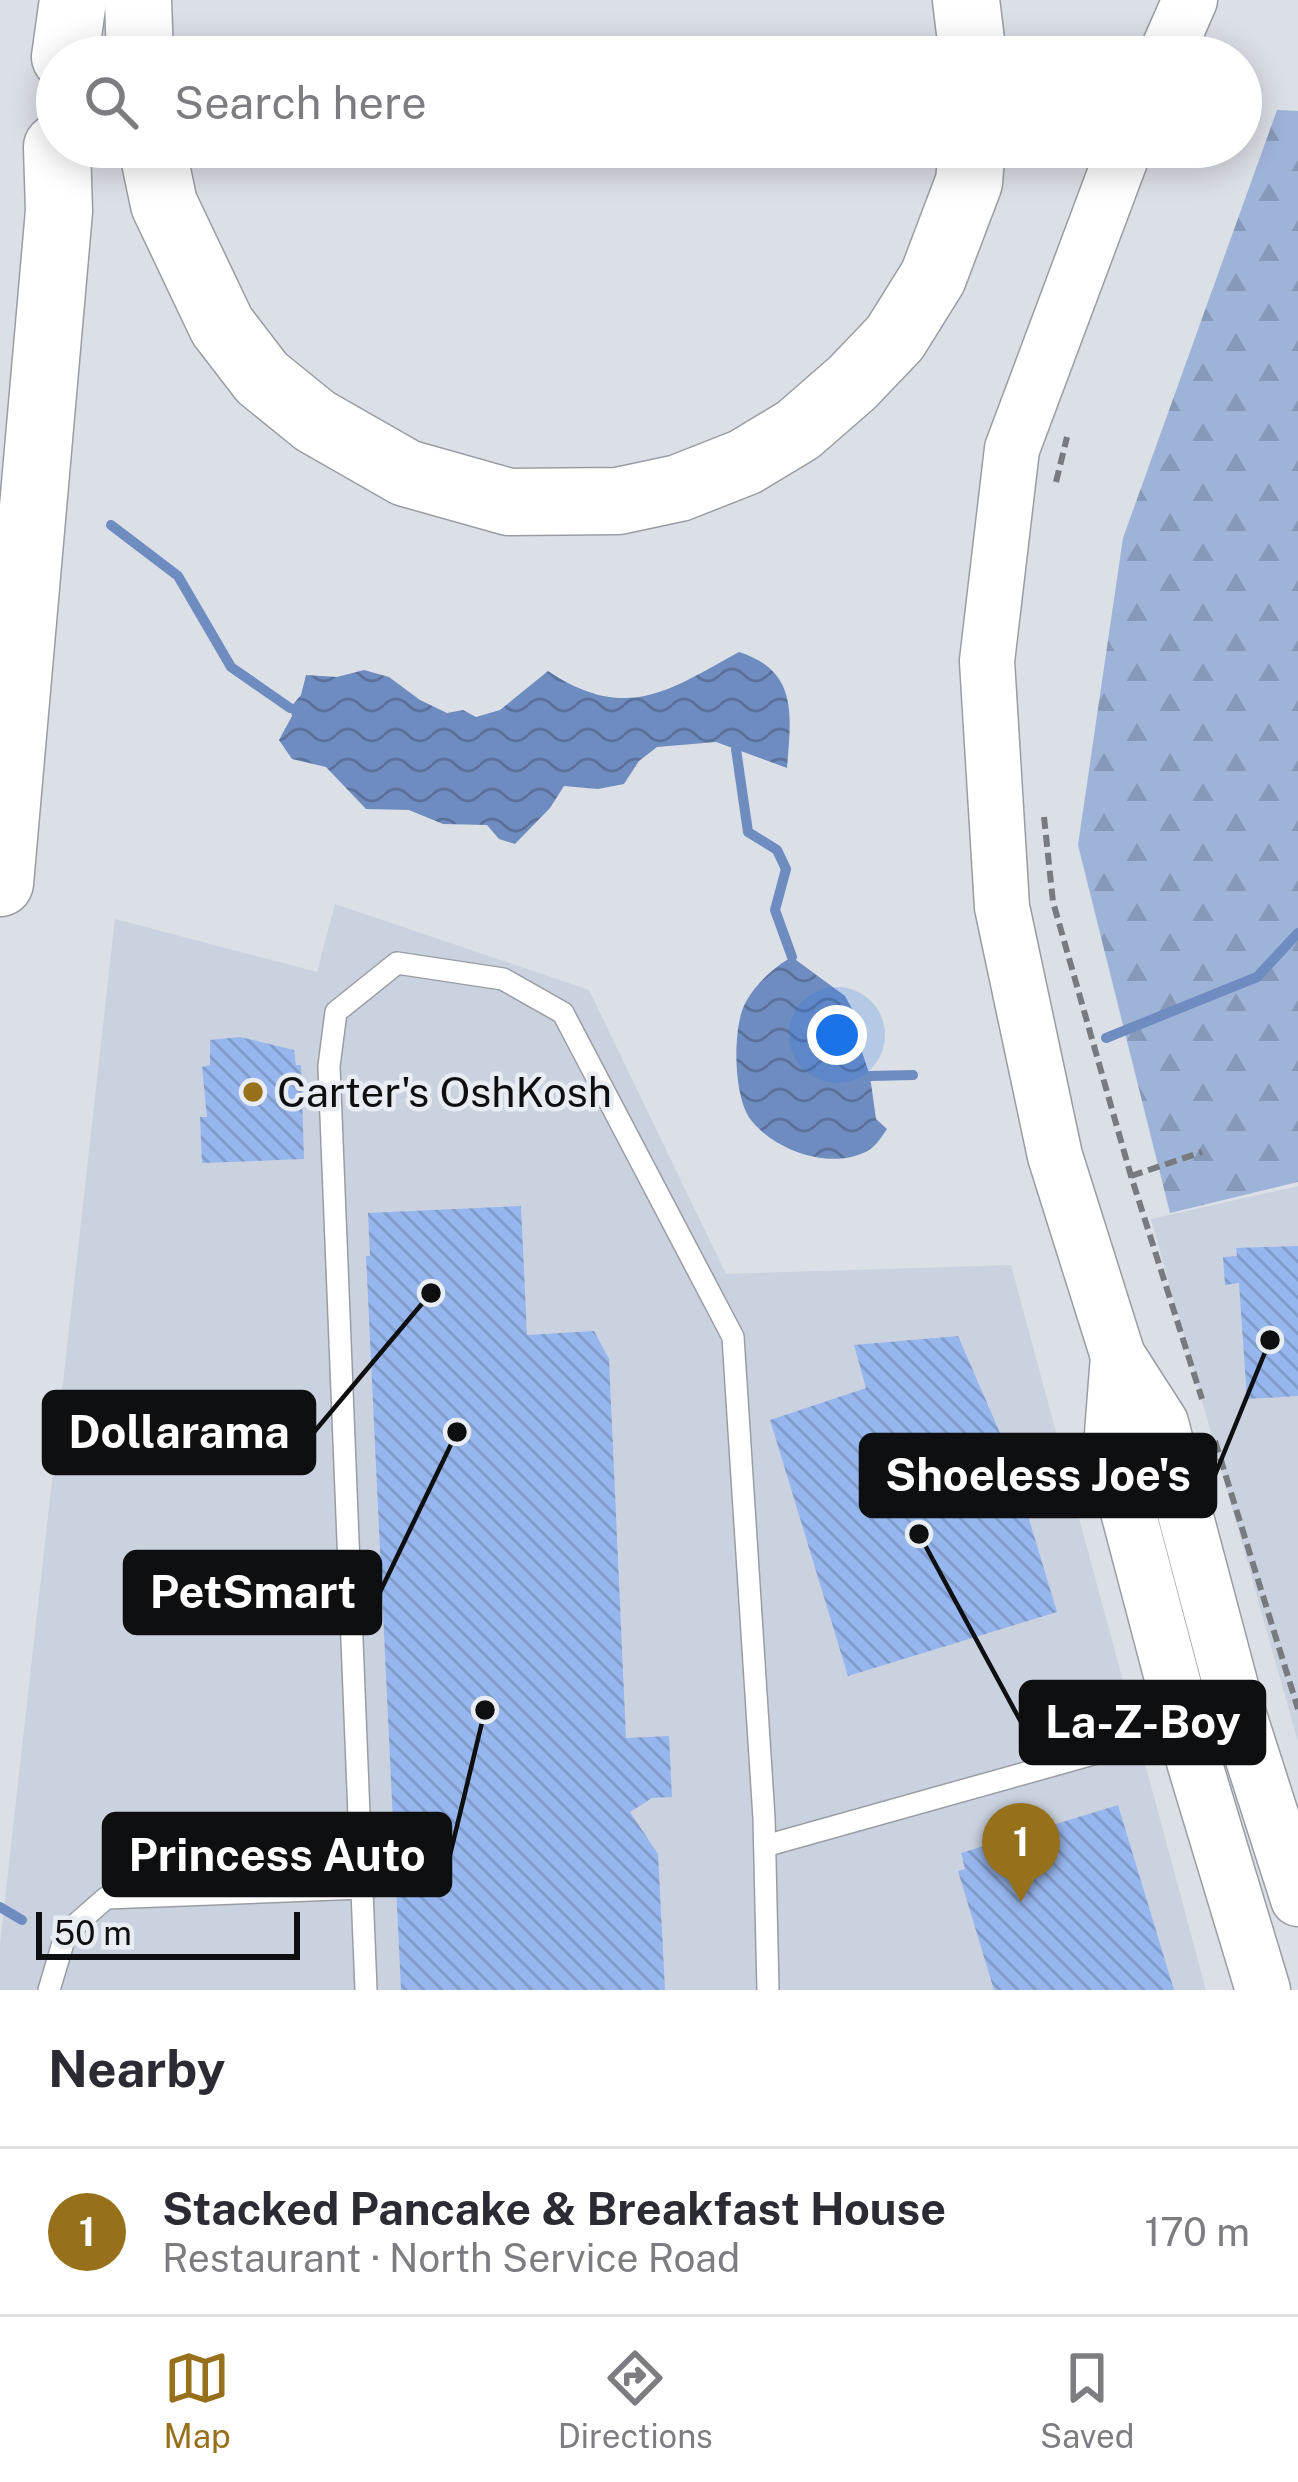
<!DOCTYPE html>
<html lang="en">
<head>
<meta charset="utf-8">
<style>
  :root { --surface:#fff; --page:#f7f7f7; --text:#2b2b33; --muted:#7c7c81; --line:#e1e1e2; --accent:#97701b }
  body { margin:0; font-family:"Public Sans",sans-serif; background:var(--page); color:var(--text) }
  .scale { position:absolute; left:36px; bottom:30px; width:264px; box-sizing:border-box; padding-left:12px; border:6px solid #0e0f11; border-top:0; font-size:33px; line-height:42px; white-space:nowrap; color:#0e0f11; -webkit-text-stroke:9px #e8ecf3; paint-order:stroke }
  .you { position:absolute; left:837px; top:1035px; width:42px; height:42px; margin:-30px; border:9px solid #fff; border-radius:50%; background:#1a73e8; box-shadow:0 0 0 18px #1a73e833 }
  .badge { display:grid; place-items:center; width:78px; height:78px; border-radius:50%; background:var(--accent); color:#fff; font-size:39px; font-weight:700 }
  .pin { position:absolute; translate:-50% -99px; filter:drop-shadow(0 3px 6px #0008) }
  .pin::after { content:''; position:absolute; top:63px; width:42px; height:36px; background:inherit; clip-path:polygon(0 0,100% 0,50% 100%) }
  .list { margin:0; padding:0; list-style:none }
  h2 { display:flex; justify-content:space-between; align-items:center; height:156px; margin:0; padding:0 48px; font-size:51px }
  h2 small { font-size:39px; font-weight:400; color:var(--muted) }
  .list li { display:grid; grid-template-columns:78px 1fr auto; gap:36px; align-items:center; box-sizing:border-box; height:168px; padding:0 48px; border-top:3px solid var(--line) }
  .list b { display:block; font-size:45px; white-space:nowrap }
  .list p { margin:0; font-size:39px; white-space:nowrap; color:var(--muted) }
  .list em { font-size:39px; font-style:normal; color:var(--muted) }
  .icon { flex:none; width:66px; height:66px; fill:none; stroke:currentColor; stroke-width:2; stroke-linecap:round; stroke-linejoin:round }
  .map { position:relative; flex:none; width:1298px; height:1990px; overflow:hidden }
  .search { position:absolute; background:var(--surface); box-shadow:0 6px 30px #0003; left:36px; right:36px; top:36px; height:132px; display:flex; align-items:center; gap:30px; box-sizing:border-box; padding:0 42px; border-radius:66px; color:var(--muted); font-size:45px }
  .sheet { height:324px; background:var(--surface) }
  nav { display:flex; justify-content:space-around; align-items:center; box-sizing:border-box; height:168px; border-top:3px solid var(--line); background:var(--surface); font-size:33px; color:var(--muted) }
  nav a { display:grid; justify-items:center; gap:6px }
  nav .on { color:var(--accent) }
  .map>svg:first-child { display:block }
  .built { fill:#cad2e0 }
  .forest { fill:url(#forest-firs) }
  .water { fill:url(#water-waves) }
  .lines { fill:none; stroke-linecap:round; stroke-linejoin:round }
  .stream { stroke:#6f8cc1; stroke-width:10 }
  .building { fill:url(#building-back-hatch) }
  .service-casing { stroke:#999da3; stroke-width:24 }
  .tertiary-casing { stroke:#999da3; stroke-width:57 }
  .motorway-casing { stroke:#999da3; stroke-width:69 }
  .path { stroke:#777a7e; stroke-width:6; stroke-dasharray:12 6; stroke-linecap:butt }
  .service { stroke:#fff; stroke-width:21 }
  .tertiary { stroke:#fff; stroke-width:54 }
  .motorway { stroke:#fff; stroke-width:66 }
  .poi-dot { fill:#97701b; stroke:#e8ecf3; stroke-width:4.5 }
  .labels { text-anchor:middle; stroke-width:9; stroke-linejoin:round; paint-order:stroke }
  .poi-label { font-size:42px; fill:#0e0f11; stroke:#e8ecf3; text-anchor:start }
  .leader { fill:none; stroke:#0e0f11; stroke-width:4.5 }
  .callout-dot { fill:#0e0f11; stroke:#e8ecf3; stroke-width:4.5 }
  .callout { fill:#0e0f11; stroke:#0e0f11; stroke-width:4.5 }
  .callout-label { font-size:45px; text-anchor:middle; font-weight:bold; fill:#fff }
</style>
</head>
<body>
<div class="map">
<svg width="1298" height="1990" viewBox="0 0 1298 1990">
  <defs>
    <pattern id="forest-firs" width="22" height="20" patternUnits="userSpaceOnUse" patternTransform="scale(3)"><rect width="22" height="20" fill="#9eb3d8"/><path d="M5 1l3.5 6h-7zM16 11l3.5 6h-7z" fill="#8799b8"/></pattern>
    <pattern id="water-waves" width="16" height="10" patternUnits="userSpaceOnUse" patternTransform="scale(3)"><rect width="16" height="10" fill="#6f8cc1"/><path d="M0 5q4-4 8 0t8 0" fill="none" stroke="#5a719b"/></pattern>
    <pattern id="building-back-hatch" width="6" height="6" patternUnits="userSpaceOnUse" patternTransform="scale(3)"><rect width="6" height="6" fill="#97b6ed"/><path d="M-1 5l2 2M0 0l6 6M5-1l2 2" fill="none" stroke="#819bca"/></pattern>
  </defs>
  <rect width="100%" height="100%" fill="#dbdfe6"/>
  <g class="built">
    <path d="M335 904 589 990 726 1274 1011 1265 1206 1990H0V1944L115 919 317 972Z"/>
    <path d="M1298 1186V1742L1151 1219Z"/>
  </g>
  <path class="forest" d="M1277 110 1298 111V1182L1170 1213 1078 845 1123 538Z"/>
  <g class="water">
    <path d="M739 652C799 671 791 716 787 768L716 742 657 747 639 761 624 784 598 789 564 786 550 808 515 844 499 839 487 825 443 824 409 810 366 809 326 767 292 759 279 740 292 716 290 708 301 695 306 675 337 677 364 670 389 677 420 700 447 713 463 710 476 717 500 710 548 671C626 723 668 691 739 652Z"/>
    <path d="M792 957 845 996 857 1018 858 1040 870 1076 876 1119 887 1129C882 1136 877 1145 869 1150 833 1171 776 1152 751 1120 734 1098 733 1038 742 1011 749 990 773 967 792 957Z"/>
  </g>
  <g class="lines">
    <g class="stream">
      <path d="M111 525 178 576 231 667 290 708"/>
      <path d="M736 749 748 832 777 850 786 869 775 910 792 957"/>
      <path d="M1106 1038 1257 977 1298 933"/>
      <path d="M870 1076 913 1075"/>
      <path d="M0 1907 22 1920"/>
    </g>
  </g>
  <g class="building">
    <path d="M240 1037 294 1050 296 1065H301L304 1159 202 1163 200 1117H207L202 1067 210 1065V1040Z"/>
    <path d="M521 1206 527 1335 594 1331 609 1359 626 1738 669 1736 672 1797 652 1798 630 1812 658 1854 665 1990H401L366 1256H370L368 1213Z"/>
    <path d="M1298 1246V1396L1247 1399 1239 1283 1225 1285 1223 1257 1237 1256 1236 1248Z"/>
    <path d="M958 1336 1010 1456 1057 1612 848 1676 770 1420 866 1388 854 1345Z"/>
    <path d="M1118 1805 1174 1990H994L958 1871 965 1869 961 1853Z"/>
  </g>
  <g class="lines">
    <defs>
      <g id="service">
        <path d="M765 1846 1186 1728"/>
        <path d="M49 1990 66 1933 106 1898 362 1888"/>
        <path d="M366 1990 329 1066 336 1012 397 963 503 979 563 1013 733 1337 764 1818 768 1990"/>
      </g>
      <g id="tertiary">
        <path d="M1165 57 1190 0"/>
        <path d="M1125 147 1012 449 987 661 1002 907 1055 1156 1118 1356 1161 1423 1237 1709 1298 1899"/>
        <path d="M1118 1356 1111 1447 1195 1765 1263 1990"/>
      </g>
      <g id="motorway">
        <path d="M138 0 140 57"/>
        <path d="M966 0 973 57"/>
        <path d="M65 57 73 0"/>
        <path d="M152 147 164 204 222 326 262 378 315 421 406 473 509 502 618 501 679 488 745 462 798 430 852 383 895 338 933 277 969 182 972 147"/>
        <path d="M0 883 59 211 57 147"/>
      </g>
    </defs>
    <use href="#service" class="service-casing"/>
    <use href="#tertiary" class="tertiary-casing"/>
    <use href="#motorway" class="motorway-casing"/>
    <g class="path">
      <path d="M1056 482 1067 437"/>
      <path d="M1044 817 1053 902 1131 1176 1202 1399"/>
      <path d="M1131 1176 1202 1152"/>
      <path d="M1215 1441 1298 1709"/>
    </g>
    <use href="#service" class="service"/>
    <use href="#tertiary" class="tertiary"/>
    <use href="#motorway" class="motorway"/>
  </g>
  <circle class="poi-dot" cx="253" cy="1092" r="12"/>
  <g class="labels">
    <g class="poi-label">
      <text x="277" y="1107">Carter's OshKosh</text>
    </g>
  </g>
  <path class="leader" d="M431 1293L314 1432M1270 1340L1215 1475M457 1432L380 1592M919 1534L1021 1722M485 1710L450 1855"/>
  <g class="callout-dot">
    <circle cx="431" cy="1293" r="12"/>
    <circle cx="1270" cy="1340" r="12"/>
    <circle cx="457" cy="1432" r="12"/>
    <circle cx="919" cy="1534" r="12"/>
    <circle cx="485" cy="1710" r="12"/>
  </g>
  <g class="callout">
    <rect x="44" y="1392" width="270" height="81" rx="12"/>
    <rect x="861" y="1435" width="354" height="81" rx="12"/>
    <rect x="125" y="1552" width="255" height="81" rx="12"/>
    <rect x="1021" y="1682" width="243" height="81" rx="12"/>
    <rect x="104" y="1814" width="346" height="81" rx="12"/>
  </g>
  <g class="callout-label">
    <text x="179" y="1448">Dollarama</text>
    <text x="1038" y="1491">Shoeless Joe's</text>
    <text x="253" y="1608">PetSmart</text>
    <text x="1143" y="1738">La-Z-Boy</text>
    <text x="277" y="1871">Princess Auto</text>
  </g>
</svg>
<div class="scale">50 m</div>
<div class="you"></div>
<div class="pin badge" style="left:1021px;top:1902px">1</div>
<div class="search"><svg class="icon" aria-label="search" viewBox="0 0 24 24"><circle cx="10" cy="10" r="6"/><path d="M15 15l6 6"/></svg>Search here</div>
</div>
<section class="sheet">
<h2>Nearby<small></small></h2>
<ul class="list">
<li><span class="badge">1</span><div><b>Stacked Pancake &amp; Breakfast House</b><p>Restaurant · North Service Road</p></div><em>170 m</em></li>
</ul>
</section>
<nav>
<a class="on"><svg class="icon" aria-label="map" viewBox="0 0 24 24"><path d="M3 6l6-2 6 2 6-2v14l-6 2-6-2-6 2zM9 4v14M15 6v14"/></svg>Map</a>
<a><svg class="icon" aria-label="directions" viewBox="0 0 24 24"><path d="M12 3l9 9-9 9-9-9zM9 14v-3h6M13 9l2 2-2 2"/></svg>Directions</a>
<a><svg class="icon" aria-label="saved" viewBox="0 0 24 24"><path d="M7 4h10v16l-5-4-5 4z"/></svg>Saved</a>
</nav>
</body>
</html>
